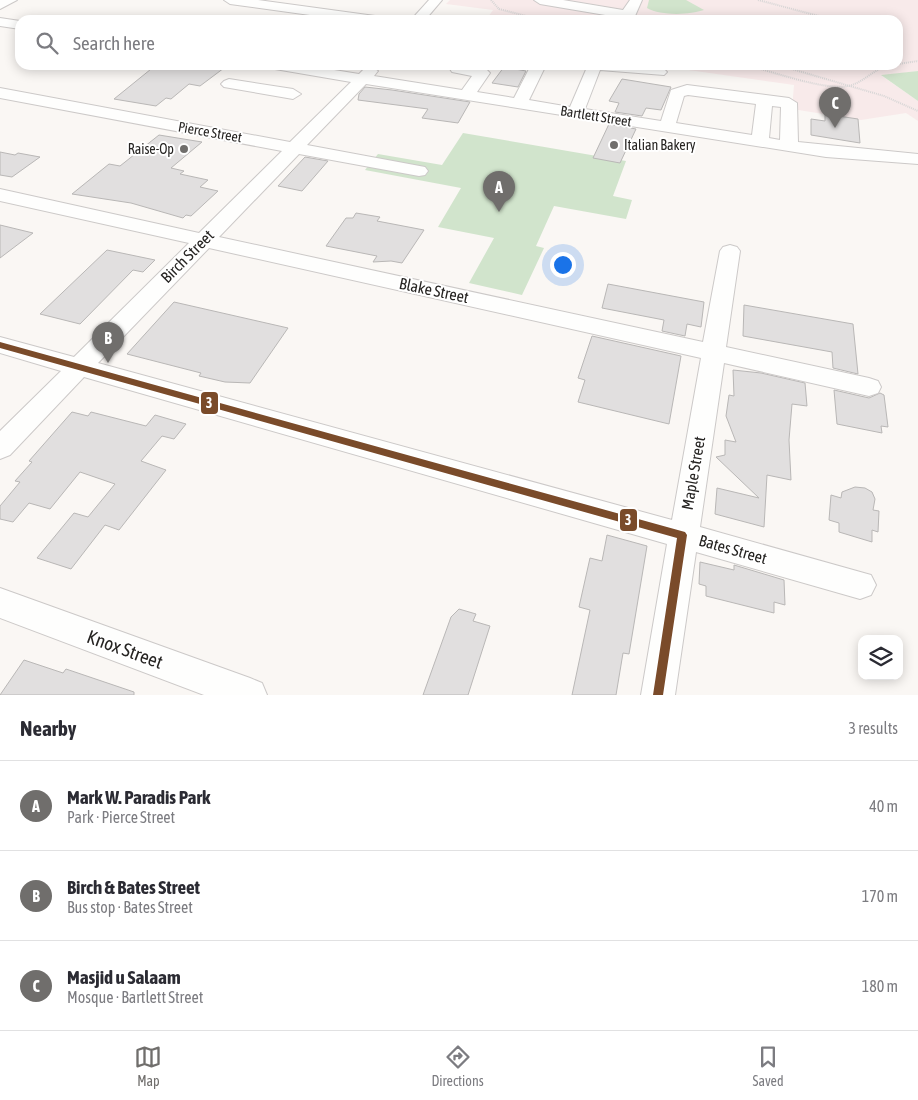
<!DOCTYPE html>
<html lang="en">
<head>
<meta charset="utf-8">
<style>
  :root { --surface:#fff; --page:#f7f7f7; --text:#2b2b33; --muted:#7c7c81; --line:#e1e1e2; --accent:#706e6c }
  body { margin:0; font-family:"Asap Condensed",sans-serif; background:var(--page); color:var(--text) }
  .controls { position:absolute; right:15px; bottom:15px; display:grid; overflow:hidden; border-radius:10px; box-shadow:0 2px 12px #0003 }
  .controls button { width:45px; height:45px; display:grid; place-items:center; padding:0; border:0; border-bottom:1px solid var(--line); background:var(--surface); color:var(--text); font:25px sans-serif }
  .you { position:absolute; left:562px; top:264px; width:18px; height:18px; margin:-12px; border:4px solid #fff; border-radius:50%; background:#1a73e8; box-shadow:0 0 0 8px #1a73e833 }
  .badge { display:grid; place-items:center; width:32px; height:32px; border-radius:50%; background:var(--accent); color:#fff; font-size:16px; font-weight:700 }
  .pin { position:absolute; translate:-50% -41px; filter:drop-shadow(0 1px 2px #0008) }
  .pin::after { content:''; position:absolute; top:26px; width:18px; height:15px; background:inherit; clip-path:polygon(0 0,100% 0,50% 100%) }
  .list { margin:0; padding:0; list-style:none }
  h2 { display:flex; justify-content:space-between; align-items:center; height:65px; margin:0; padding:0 20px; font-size:21px }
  h2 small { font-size:16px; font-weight:400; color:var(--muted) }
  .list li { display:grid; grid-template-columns:32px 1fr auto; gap:15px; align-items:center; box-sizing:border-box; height:90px; padding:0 20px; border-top:1px solid var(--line) }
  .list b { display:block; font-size:19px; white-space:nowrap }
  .list p { margin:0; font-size:16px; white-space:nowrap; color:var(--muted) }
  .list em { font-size:16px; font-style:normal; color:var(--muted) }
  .icon { flex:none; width:28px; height:28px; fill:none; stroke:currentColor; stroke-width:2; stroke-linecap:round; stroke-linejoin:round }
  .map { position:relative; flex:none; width:918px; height:695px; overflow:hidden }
  .search { position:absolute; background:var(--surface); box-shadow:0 2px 12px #0003; left:15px; right:15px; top:15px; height:55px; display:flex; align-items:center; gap:12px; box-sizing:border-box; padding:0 18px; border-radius:15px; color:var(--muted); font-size:19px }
  .sheet { height:335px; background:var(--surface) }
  nav { display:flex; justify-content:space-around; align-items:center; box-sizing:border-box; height:70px; border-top:1px solid var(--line); background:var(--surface); font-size:14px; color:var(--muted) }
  nav a { display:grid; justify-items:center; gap:2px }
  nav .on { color:var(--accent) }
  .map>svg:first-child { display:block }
  .education { fill:#f8eaea }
  .green { fill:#d1e4cc }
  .building { fill:#e1dfdf; stroke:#b9b7b6 }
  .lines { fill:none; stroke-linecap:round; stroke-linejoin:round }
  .minor-casing { stroke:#ccc9c8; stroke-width:2 }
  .path { stroke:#d7d6d6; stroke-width:2; stroke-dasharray:1 1; stroke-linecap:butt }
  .minor { fill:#fefefd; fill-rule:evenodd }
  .bus-1-casing { stroke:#fff; stroke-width:3 }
  .bus-1 { fill:#7a4b2a; fill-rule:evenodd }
  .poi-dot { fill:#706e6c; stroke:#fff; stroke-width:2 }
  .labels { text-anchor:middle; stroke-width:4; stroke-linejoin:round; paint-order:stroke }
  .far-street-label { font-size:14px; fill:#262422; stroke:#fff }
  .far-poi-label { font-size:14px; fill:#262422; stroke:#fff; text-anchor:start }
  .street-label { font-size:16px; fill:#262422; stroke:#fff }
  .near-street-label { font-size:19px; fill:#262422; stroke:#fff }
  .line-badge { stroke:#fff; stroke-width:2 }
  .badge-label { font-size:14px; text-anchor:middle; font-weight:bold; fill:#fff }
</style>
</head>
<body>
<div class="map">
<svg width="918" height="695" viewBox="0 0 918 695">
  <rect width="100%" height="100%" fill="#faf7f4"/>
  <path class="education" d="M450 0H918V71L882 76 918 101V121L906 113 861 120 792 109 794 85 653 65H898V20H486L493 10 446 4Z"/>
  <g class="green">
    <path d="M649 0H686L704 10C689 15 661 16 647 8Z"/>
    <path d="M918 71V101L881 75Z"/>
    <path d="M463 133 626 161 613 196 632 200 626 219 554 206 536 246 544 248 522 295 469 283 494 238 438 227 461 188 365 170 378 154 442 165Z"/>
  </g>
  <g class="building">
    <path d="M156 65H206L224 68 200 86 189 84 171 99 166 98 156 106 114 99Z"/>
    <path d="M504 67 526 71 518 87 492 83Z"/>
    <path d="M622 79 671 87 661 110 646 108 642 116 615 112 619 103 609 101Z"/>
    <path d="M365 87 392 90 470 102 458 123 422 118 428 109 358 100 359 94Z"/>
    <path d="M825 114 858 119 860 143 811 135V119L825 121Z"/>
    <path d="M609 124 636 129 620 163 593 158Z"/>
    <path d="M159 135 202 142 171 168 184 171 180 174 208 180 200 187 218 191 191 216 186 215 183 218 131 203 72 194 109 164 120 166Z"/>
    <path d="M0 152 15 155 18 153 40 157 12 177 0 175Z"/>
    <path d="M305 157 328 161 302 191 278 186Z"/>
    <path d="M356 213 380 217 377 221 424 230 402 263 391 261 373 262 377 256 326 246 346 218H353Z"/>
    <path d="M0 225 33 233 0 258Z"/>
    <path d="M107 250 155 260 143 272 133 270 80 324 40 314Z"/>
    <path d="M608 284 704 302 701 327 687 324 685 336 662 331 664 320 602 308Z"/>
    <path d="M174 302 288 328 250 383 225 382 199 376 201 373 127 354Z"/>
    <path d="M744 305 853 324 858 374 833 368 832 352 743 336Z"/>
    <path d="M592 336 681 356 669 424 578 402 585 380 578 378Z"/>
    <path d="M733 370 761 373 805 383 807 406 792 404 789 440 791 480 767 475 764 527 715 514 717 488 759 498 716 457 725 455V440L736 442 726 416 729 395 734 396Z"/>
    <path d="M834 390 869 398 880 393 884 395 888 427 881 426 882 433 837 424Z"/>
    <path d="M72 412 88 416 91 412 146 426 155 415 186 424 174 439 162 436 141 461 166 470 119 530 105 525 71 569 37 558 74 513 88 517 115 484 80 472 50 509 29 503 13 522 0 519V506L20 482 15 481 32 462 29 461Z"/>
    <path d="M855 487 865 488 872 492 875 499 873 510 879 511 878 532 872 530V542L839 532V523L829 520 831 495 841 498 842 492Z"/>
    <path d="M607 535 647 546 629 654 623 653 616 695H572L590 610 579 607 590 558 602 561Z"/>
    <path d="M700 562 734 570V565L784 580 785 605 774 602V613L706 596V586L699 584Z"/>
    <path d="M459 609 476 614 473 621 490 626 468 695H423L451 617Z"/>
    <path d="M24 660 63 673 66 669 134 692V695H0Z"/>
  </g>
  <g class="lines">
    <defs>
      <g id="minor">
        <path d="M0 0H17L0 9Z"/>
        <path d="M224 0H258L375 16 382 20H346L230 4Z"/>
        <path d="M429 0H442L425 20H411Z"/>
        <path d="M534 0H563L623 10 630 0H642L635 16 623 18 540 4Z"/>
        <path d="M0 18 20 21V29L0 26Z"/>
        <path d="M268 65H303L359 74 365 68 370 66 378 71 374 76 462 90 472 76 452 72 450 69 452 66 487 70 490 73 477 92 514 98 529 69 525 65H544L545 67 529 100 570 107 588 65 659 67 664 69 667 72 664 75 600 70 585 109 661 121 671 90 687 85 789 98 797 103 798 142 918 154V164L826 157 366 84 307 145 425 167 428 171 425 175 419 176 299 154 219 237 703 342 720 251 723 247 730 245 737 247 740 251 726 347 869 378 878 381 881 387 878 393 869 396 724 363 700 527 871 575 876 585 871 595 860 599 696 552 675 695H641L667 544 84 377 10 455 0 459V431L61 371 0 353V337L74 357 189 243 0 201V189L199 233 282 151 0 98V88L290 142 351 82 275 69ZM688 95 756 104 752 135 676 123 684 96ZM772 106 781 107 780 140 769 138ZM209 248 701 358 672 520 98 363Z"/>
        <path d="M229 79 293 89 301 94 293 99 224 87 221 84 224 81Z"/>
        <path d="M0 588 250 678 262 683 267 695H204L0 618Z"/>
      </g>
    </defs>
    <use href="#minor" class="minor-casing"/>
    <g class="path">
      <path d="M491 0 499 9 541 20"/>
      <path d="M758 0 834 20"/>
      <path d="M898 64 918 61"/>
      <path d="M746 65C771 71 825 91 848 86 863 83 874 69 889 65"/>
      <path d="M778 65 884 96 918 111"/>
    </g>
    <use href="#minor" class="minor"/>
    <defs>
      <path id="bus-1" d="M0 342 685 532 687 535 663 695H653L677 538 0 348Z"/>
    </defs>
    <use href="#bus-1" class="bus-1-casing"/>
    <use href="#bus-1" class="bus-1"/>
  </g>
  <g class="poi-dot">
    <circle cx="614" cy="145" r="5"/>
    <circle cx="184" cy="149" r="5"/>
  </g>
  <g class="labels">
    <g class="far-street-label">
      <text transform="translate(596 116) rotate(9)" y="5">Bartlett Street</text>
      <text transform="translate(210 132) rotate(10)" y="5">Pierce Street</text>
    </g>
    <g class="far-poi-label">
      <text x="624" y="150">Italian Bakery</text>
      <text x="174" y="154" text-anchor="end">Raise-Op</text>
    </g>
    <g class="street-label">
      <text transform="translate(187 256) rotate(-45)" y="6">Birch Street</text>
      <text transform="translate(434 290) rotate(12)" y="6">Blake Street</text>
      <text transform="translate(693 473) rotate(-80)" y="6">Maple Street</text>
      <text transform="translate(733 549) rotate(16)" y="6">Bates Street</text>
    </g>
    <g class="near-street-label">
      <text transform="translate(125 649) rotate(20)" y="7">Knox Street</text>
    </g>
  </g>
  <g class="line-badge">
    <rect x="200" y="391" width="19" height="24" rx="5" fill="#7a4b2a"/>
    <rect x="619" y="508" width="19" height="24" rx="5" fill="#7a4b2a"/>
  </g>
  <g class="badge-label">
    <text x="209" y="408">3</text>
    <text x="628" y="525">3</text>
  </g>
</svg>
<div class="controls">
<button><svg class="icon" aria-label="layers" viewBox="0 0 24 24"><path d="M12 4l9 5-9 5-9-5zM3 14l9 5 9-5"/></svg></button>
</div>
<div class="you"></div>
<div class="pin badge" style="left:499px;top:212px">A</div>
<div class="pin badge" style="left:108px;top:363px">B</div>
<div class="pin badge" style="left:835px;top:128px">C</div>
<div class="search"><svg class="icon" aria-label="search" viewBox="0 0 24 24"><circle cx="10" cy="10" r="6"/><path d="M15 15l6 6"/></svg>Search here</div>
</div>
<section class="sheet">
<h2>Nearby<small>3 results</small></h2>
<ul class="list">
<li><span class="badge">A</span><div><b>Mark W. Paradis Park</b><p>Park · Pierce Street</p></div><em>40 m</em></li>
<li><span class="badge">B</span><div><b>Birch &amp; Bates Street</b><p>Bus stop · Bates Street</p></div><em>170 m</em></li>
<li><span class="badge">C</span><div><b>Masjid u Salaam</b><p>Mosque · Bartlett Street</p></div><em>180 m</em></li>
</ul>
</section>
<nav>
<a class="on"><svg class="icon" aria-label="map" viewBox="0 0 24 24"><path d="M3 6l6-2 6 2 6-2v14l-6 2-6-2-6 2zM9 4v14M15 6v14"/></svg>Map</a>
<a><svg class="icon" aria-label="directions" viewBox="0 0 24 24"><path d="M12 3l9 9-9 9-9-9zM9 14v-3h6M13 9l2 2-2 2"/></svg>Directions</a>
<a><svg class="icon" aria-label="saved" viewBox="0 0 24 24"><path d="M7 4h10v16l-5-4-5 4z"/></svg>Saved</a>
</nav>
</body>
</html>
